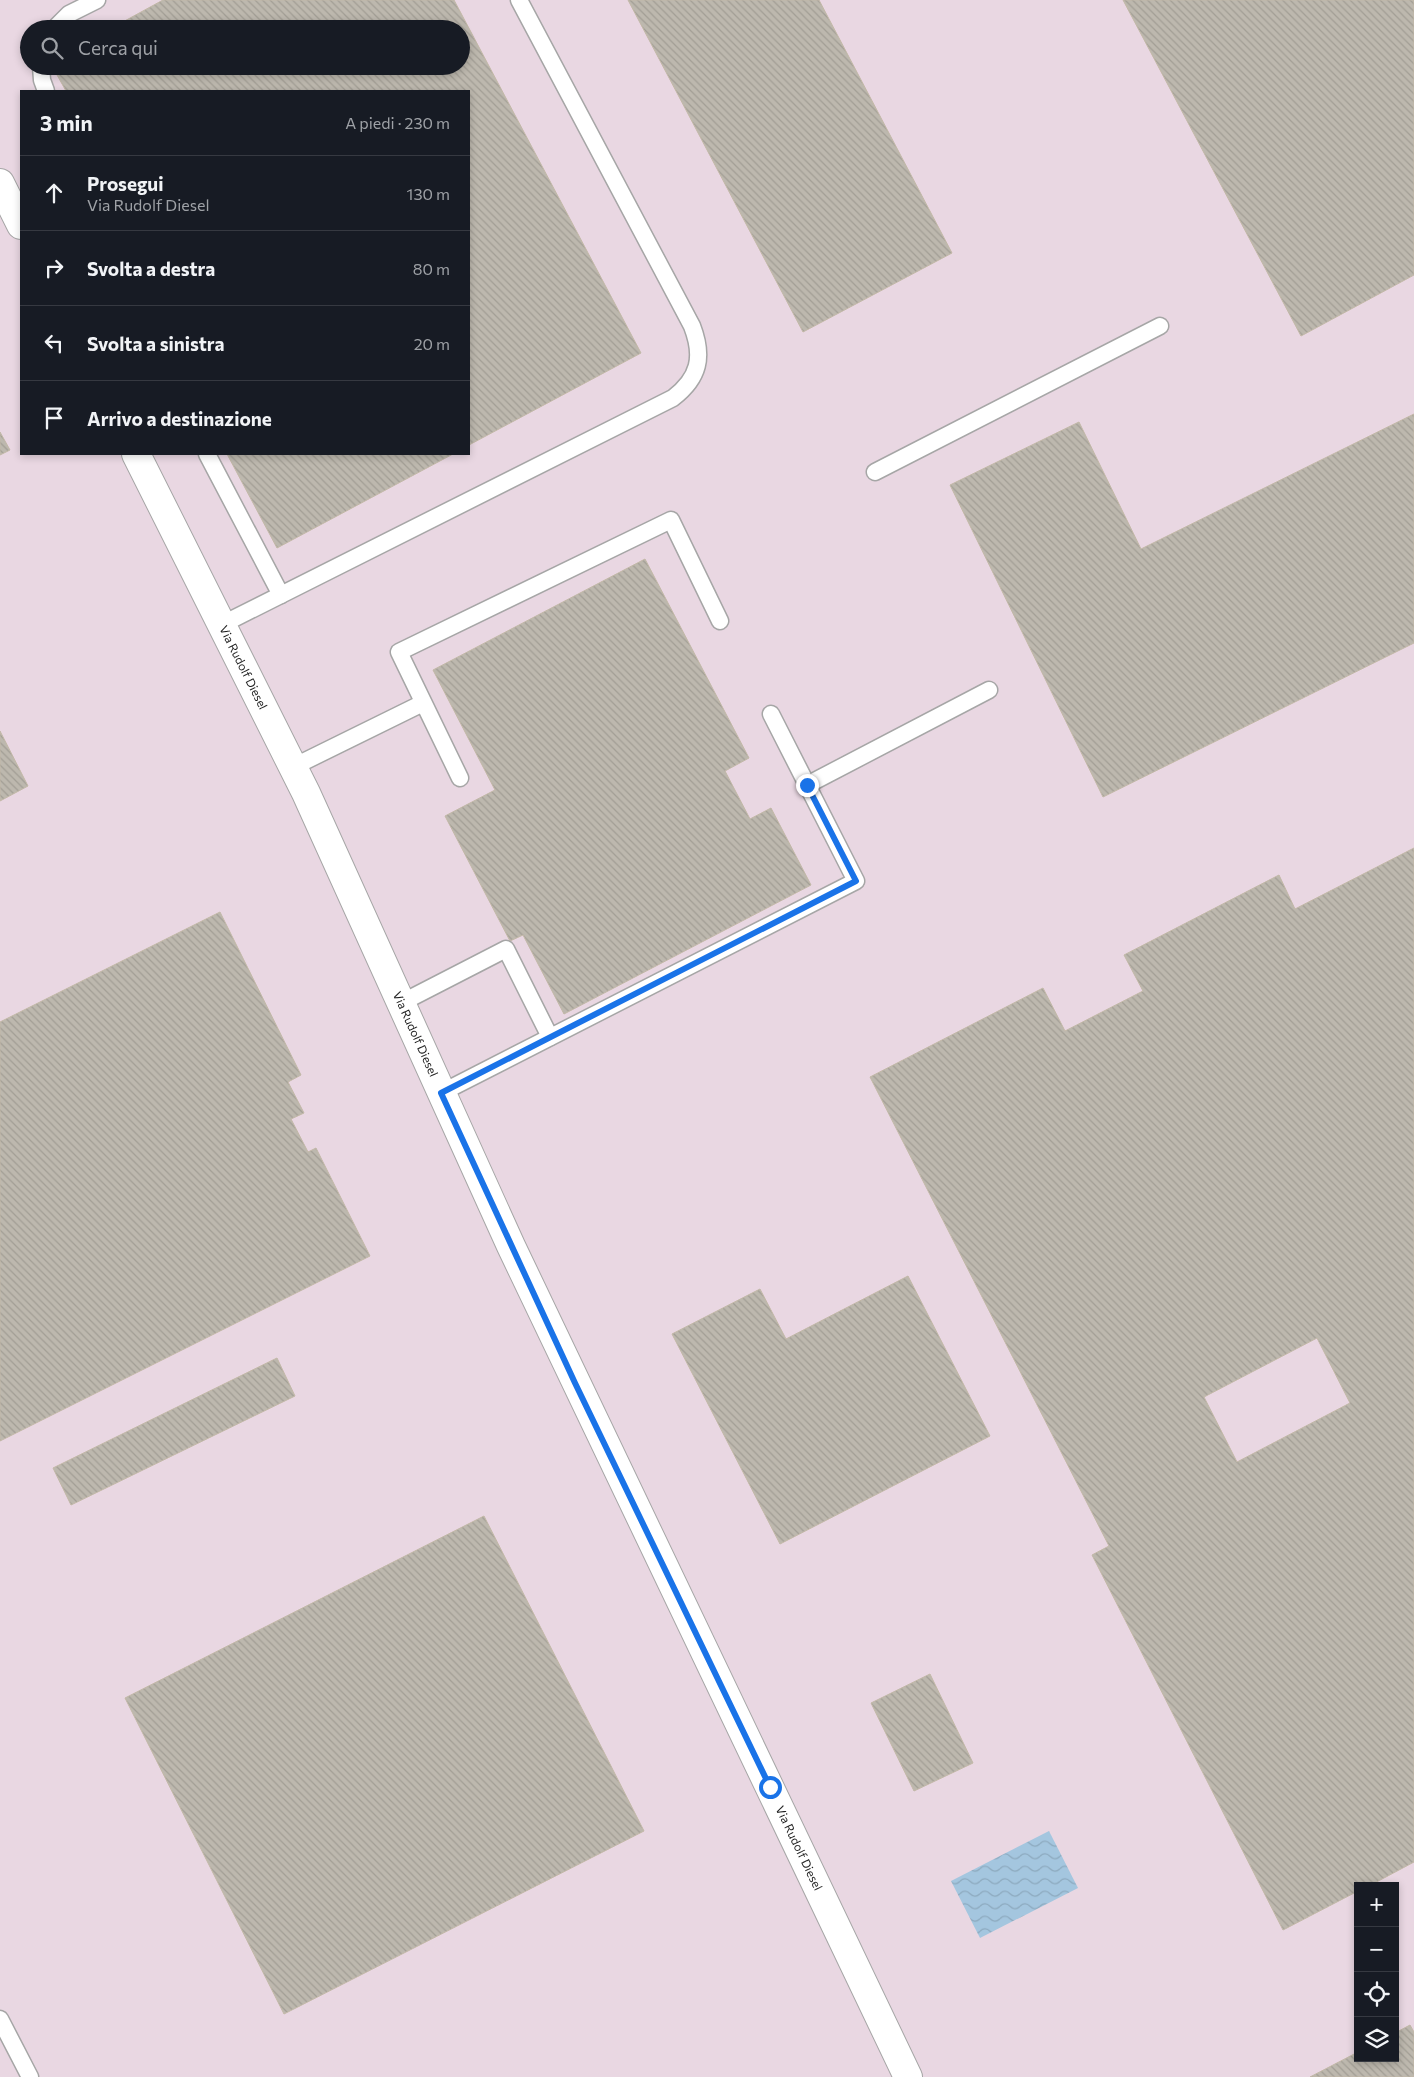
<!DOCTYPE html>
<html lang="it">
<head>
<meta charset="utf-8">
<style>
  :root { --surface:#171b24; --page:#242831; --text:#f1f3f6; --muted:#9ea1a6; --line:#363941 }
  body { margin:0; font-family:Commissioner,sans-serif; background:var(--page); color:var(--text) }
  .controls { position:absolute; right:15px; bottom:15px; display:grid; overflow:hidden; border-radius:0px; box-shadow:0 2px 8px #0003 }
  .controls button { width:45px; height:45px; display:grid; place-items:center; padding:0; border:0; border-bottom:1px solid var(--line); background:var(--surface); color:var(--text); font:25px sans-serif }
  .stop { position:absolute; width:15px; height:15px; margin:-11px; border:4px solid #1a73e8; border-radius:50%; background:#fff }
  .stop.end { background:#1a73e8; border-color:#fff; box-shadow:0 1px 5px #0008 }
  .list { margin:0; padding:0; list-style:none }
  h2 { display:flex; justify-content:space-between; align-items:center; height:65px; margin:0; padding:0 20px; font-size:21px }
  h2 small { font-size:16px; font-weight:400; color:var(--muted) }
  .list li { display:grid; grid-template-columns:32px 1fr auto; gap:15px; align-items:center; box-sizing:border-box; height:75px; padding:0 20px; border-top:1px solid var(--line) }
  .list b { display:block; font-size:19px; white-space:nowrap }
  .list p { margin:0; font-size:16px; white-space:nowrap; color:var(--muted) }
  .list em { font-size:16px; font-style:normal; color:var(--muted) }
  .icon { flex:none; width:28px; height:28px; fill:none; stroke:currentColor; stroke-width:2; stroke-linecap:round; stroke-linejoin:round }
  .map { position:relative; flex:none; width:1414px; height:2077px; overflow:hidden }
  .search { position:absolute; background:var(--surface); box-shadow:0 2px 8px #0003; left:20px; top:20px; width:450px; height:55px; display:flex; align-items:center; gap:12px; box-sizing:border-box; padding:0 18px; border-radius:28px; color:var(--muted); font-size:19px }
  .panel { position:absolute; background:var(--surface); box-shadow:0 2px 8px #0003; left:20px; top:90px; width:450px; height:365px; border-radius:0px }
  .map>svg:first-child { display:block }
  .industrial { fill:#e9d7e2; fill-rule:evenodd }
  .water { fill:url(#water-waves) }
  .building { fill:url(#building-back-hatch); stroke:#c2b8a7; fill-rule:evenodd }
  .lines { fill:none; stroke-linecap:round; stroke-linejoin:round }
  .service-casing { stroke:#a6a6a6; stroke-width:19 }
  .minor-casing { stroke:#a6a6a6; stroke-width:30 }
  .service { stroke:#fff; stroke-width:16 }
  .minor { stroke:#fff; stroke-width:28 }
  .route { stroke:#1a73e8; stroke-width:6 }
  .labels { text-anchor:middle; stroke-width:4; stroke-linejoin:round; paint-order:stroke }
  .street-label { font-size:12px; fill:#1f1f1f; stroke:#fff }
</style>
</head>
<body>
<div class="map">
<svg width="1414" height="2077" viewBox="0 0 1414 2077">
  <defs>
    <pattern id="water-waves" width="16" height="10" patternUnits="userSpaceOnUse" patternTransform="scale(1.25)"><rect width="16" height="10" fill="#a4c6df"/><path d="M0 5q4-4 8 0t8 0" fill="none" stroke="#8daabf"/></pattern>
    <pattern id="building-back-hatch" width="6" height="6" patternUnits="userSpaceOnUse" patternTransform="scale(1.25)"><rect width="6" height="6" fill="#bdb8ae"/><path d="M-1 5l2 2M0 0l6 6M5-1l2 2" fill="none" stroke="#a29e95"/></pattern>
  </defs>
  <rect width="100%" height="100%" fill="#f0efe5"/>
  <path class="industrial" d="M0 0H1414V2077H0ZM29 29H461V66H29ZM21 91H469V454H21ZM1358 1886H1395V2058H1358Z"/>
  <path class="water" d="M1049 1831 1078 1888 980 1938 951 1881Z"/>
  <g class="building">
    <path d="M163 0H454L641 353 469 445V91H66L52 66H461V29H110Z"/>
    <path d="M628 0H819L952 253 803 332Z"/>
    <path d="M1123 0H1414V275L1301 336Z"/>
    <path d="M1414 414V643L1103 797 950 485 1079 422 1141 549Z"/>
    <path d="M0 432 10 450 0 455Z"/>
    <path d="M227 454H453L277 548Z"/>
    <path d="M645 559 749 758 725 771 750 819 771 808 811 885 564 1014 523 935 510 941 445 816 495 790 433 670Z"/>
    <path d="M0 731 28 786 0 801Z"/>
    <path d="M1414 848V1862L1369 1886H1358V1891L1283 1930 1092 1555 1109 1546 870 1077 1043 988 1065 1031 1143 991 1124 955 1279 875 1295 909ZM1317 1338 1350 1403 1237 1462 1204 1397Z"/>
    <path d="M220 912 301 1075 288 1082 304 1113 291 1119 308 1152 316 1148 370 1256 0 1441V1022Z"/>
    <path d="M908 1276 990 1436 780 1544 672 1334 760 1289 786 1339Z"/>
    <path d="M277 1358 295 1396 71 1505 53 1468Z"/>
    <path d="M484 1516 644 1831 284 2014 125 1698Z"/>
    <path d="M930 1674 973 1763 914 1791 871 1703Z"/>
    <path d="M1410 2025 1414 2032V2077H1310L1358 2052V2058H1395V2033Z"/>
  </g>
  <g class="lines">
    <defs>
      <g id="service">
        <path d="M54 29 69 14 97 0"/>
        <path d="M41 66 42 80 46 91"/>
        <path d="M207 454 281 595"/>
        <path d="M875 472 1160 326"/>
        <path d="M221 625 673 398C699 378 704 357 692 326L519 0"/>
        <path d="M293 767 423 703"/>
        <path d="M460 778 399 652 671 520 720 621"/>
        <path d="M807 785 989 690"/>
        <path d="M401 1003 506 949 550 1037"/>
        <path d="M441 1093 856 881 771 714"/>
        <path d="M0 2019 30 2077"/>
      </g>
      <g id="minor">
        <path d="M0 183 21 225"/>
        <path id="s1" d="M136 454 306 793 511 1246 908 2077"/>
      </g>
    </defs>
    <use href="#service" class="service-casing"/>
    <use href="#minor" class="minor-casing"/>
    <use href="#service" class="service"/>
    <use href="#minor" class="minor"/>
  </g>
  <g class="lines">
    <path class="route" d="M770 1787 575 1383 441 1093 856 881 807 785"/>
  </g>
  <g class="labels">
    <g class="street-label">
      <text dy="4" stroke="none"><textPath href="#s1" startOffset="239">Via Rudolf Diesel</textPath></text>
      <text dy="4" stroke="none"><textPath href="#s1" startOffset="644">Via Rudolf Diesel</textPath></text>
      <text dy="4" stroke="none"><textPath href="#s1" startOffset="1544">Via Rudolf Diesel</textPath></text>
    </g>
  </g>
</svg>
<div class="controls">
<button>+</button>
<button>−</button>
<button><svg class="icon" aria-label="locate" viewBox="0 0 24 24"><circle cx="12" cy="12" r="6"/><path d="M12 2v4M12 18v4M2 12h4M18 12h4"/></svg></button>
<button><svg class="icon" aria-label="layers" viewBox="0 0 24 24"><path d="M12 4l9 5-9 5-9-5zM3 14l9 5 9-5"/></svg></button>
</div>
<div class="stop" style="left:770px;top:1787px"></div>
<div class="stop end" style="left:807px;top:785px"></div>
<div class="search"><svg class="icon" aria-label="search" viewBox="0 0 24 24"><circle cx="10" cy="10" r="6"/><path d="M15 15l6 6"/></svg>Cerca qui</div>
<section class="panel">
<h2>3 min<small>A piedi · 230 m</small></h2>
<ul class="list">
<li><svg class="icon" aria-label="ahead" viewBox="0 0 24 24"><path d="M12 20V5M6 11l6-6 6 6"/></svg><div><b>Prosegui</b><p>Via Rudolf Diesel</p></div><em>130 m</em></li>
<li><svg class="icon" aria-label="right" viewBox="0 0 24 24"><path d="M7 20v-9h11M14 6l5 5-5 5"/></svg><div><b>Svolta a destra</b></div><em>80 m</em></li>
<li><svg class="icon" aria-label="left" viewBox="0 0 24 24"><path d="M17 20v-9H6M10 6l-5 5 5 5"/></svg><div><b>Svolta a sinistra</b></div><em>20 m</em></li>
<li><svg class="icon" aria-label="arrive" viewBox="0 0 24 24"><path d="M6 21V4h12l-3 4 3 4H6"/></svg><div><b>Arrivo a destinazione</b></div></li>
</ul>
</section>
</div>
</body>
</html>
